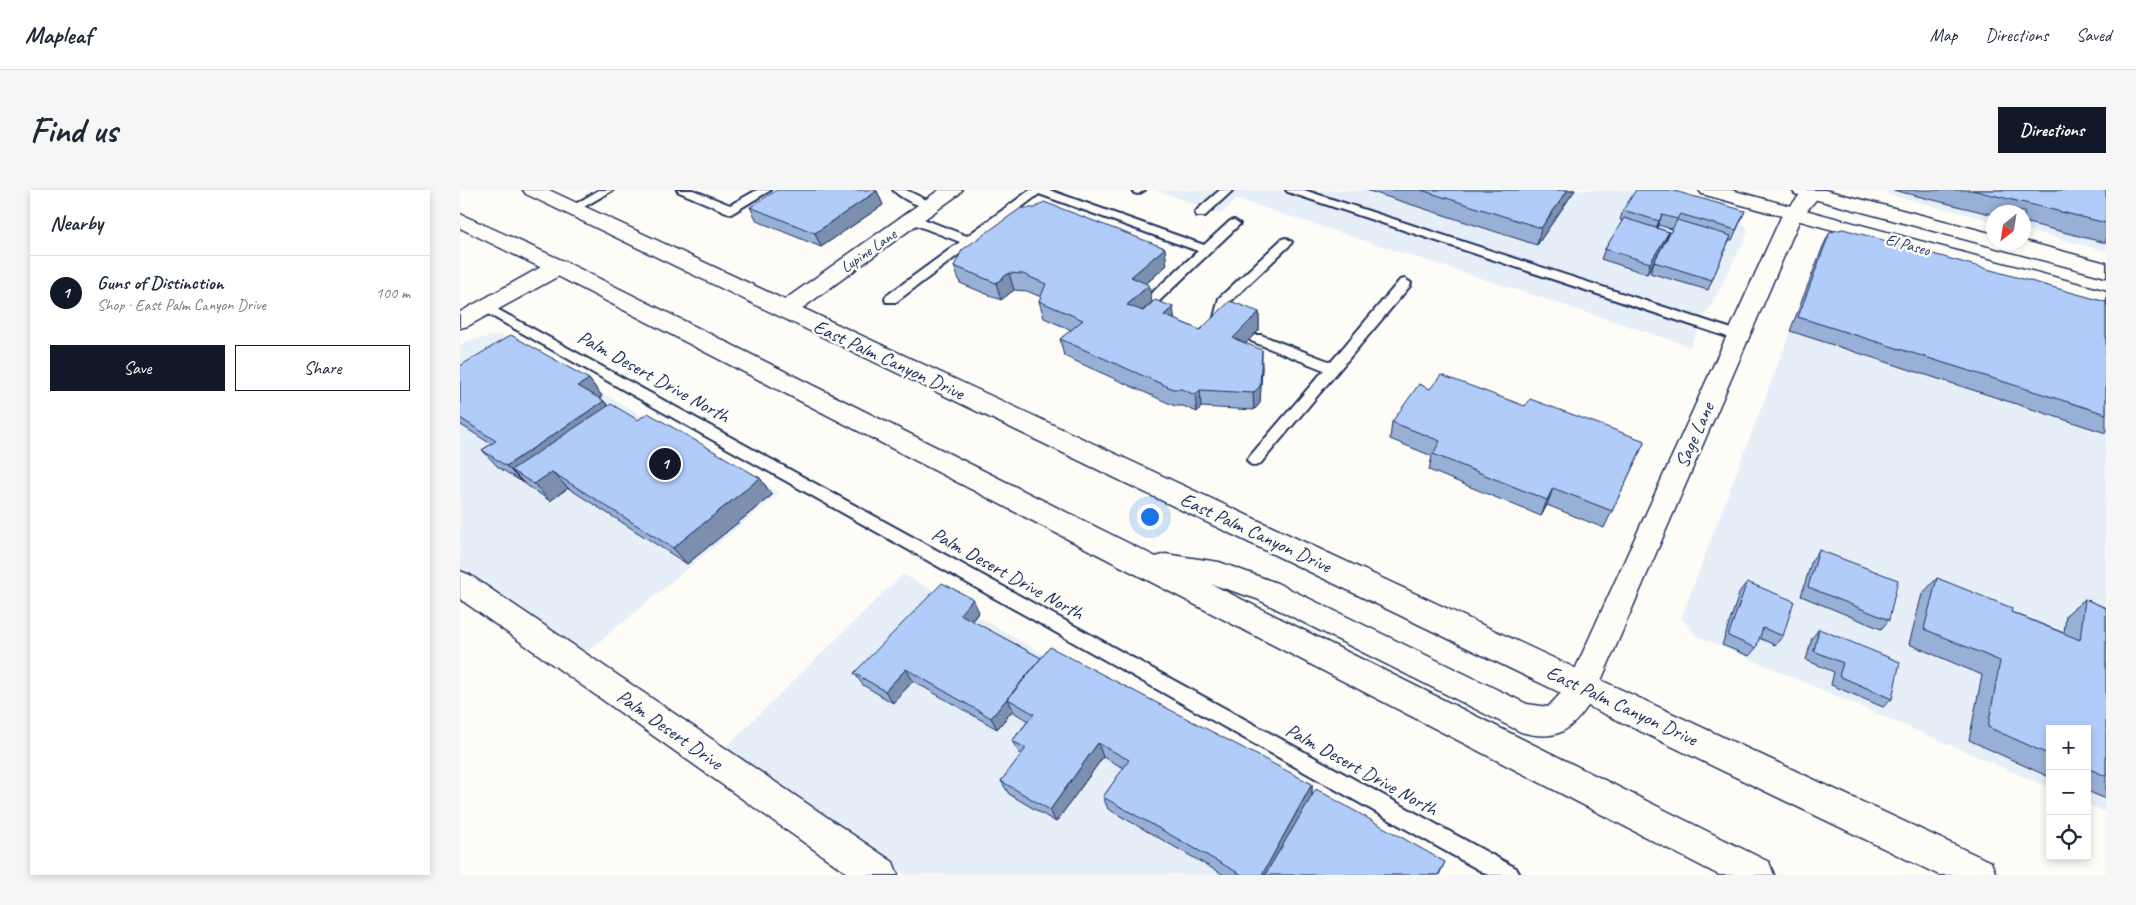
<!DOCTYPE html>
<html lang="en">
<head>
<meta charset="utf-8">
<style>
  :root { --surface:#fff; --page:#f6f6f7; --text:#1f2937; --muted:#747a83; --line:#e0e1e3; --accent:#111827 }
  body { margin:0; font-family:Caveat,sans-serif; background:var(--page); color:var(--text) }
  .controls { position:absolute; right:15px; bottom:15px; display:grid; overflow:hidden; border-radius:0px; box-shadow:0 2px 8px #0003 }
  .controls button { width:45px; height:45px; display:grid; place-items:center; padding:0; border:0; border-bottom:1px solid var(--line); background:var(--surface); color:var(--text); font:25px sans-serif }
  .compass { position:absolute; left:1526px; top:15px; width:45px; height:45px; border-radius:50%; background:var(--surface); box-shadow:0 2px 8px #0003; rotate:210deg }
  .you { position:absolute; left:689px; top:326px; width:18px; height:18px; margin:-12px; border:4px solid #fff; border-radius:50%; background:#1a73e8; box-shadow:0 0 0 8px #1a73e833 }
  .badge { display:grid; place-items:center; width:32px; height:32px; border-radius:50%; background:var(--accent); color:#fff; font-size:16px; font-weight:700 }
  .pin { position:absolute; translate:-50% -50%; border:2px solid #fff; box-shadow:0 1px 5px #0006 }
  .list { margin:0; padding:0; list-style:none }
  h2 { display:flex; justify-content:space-between; align-items:center; height:65px; margin:0; padding:0 20px; font-size:21px }
  h2 small { font-size:16px; font-weight:400; color:var(--muted) }
  .list li { display:grid; grid-template-columns:32px 1fr auto; gap:15px; align-items:center; box-sizing:border-box; height:75px; padding:0 20px; border-top:1px solid var(--line) }
  .list b { display:block; font-size:19px; white-space:nowrap }
  .list p { margin:0; font-size:16px; white-space:nowrap; color:var(--muted) }
  .list em { font-size:16px; font-style:normal; color:var(--muted) }
  .actions { display:flex; gap:10px; padding:15px 20px }
  .actions a { flex:1; padding:11px 0; border:1px solid var(--accent); border-radius:0px; text-align:center; font-size:18px; color:var(--accent) }
  .actions .main { background:var(--accent); color:#fff }
  .icon { flex:none; width:28px; height:28px; fill:none; stroke:currentColor; stroke-width:2; stroke-linecap:round; stroke-linejoin:round }
  .map { position:relative; flex:none; width:1646px; height:685px; overflow:hidden; border-radius:0px }
  header { display:flex; align-items:center; gap:30px; box-sizing:border-box; height:70px; padding:0 25px; background:var(--surface); border-bottom:1px solid var(--line) }
  header strong { font-size:24px }
  nav { display:flex; gap:28px; margin-inline-start:auto; font-size:18px }
  .intro { display:flex; align-items:center; justify-content:space-between; box-sizing:border-box; height:120px; padding:0 30px }
  h1 { margin:0; font-size:35px }
  .button { padding:12px 22px; border-radius:0px; background:var(--accent); color:#fff; font-size:18px; font-weight:700 }
  main { display:flex; gap:30px; padding:0 30px }
  aside { flex:1; background:var(--surface); border-radius:0px; box-shadow:0 2px 8px #0003 }
  .map>svg:first-child { display:block }
  .built { fill:#e6eef8 }
  .lines { fill:none; stroke-linecap:round; stroke-linejoin:round }
  .service-casing { stroke:#1b2f5e; stroke-width:4 }
  .minor-casing { stroke:#1b2f5e; stroke-width:3 }
  .tertiary-casing { stroke:#1b2f5e; stroke-width:3 }
  .primary-casing { stroke:#1b2f5e; stroke-width:3 }
  .service { fill:#fdfcf7; fill-rule:evenodd }
  .minor { fill:#fdfcf7; fill-rule:evenodd }
  .tertiary { fill:#fdfcf7; fill-rule:evenodd }
  .primary { fill:#fdfcf7; fill-rule:evenodd }
  .wall { fill:#98afd6; stroke:#1b2f5e }
  .shaded-wall { fill:#7c8fae; stroke:#1b2f5e }
  .building { fill:#b1ccf9; stroke:#1b2f5e }
  .labels { text-anchor:middle; stroke-width:5; stroke-linejoin:round; paint-order:stroke }
  .far-street-label { font-size:16px; fill:#1b2f5e; stroke:#fdfcf7 }
  .street-label { font-size:20px; fill:#1b2f5e; stroke:#fdfcf7 }
</style>
</head>
<body>
<header>
<strong>Mapleaf</strong>
<nav><a>Map</a><a>Directions</a><a>Saved</a></nav>
</header>
<div class="intro"><h1>Find us</h1><a class="button">Directions</a></div>
<main>
<aside>
<h2>Nearby<small></small></h2>
<ul class="list">
<li><span class="badge">1</span><div><b>Guns of Distinction</b><p>Shop · East Palm Canyon Drive</p></div><em>100 m</em></li>
</ul>
<div class="actions"><a class="main">Save</a><a>Share</a></div>
</aside>
<div class="map">
<svg width="1646" height="685" viewBox="0 0 1646 685">
  <rect width="100%" height="100%" fill="#fdfcf7"/>
  <filter id="ink" filterUnits="userSpaceOnUse"><feTurbulence type="fractalNoise" baseFrequency=".02" numOctaves="2"/><feDisplacementMap in="SourceGraphic" scale="10" xChannelSelector="R" yChannelSelector="G"/><feConvolveMatrix kernelMatrix="1 2 1 2 8 2 1 2 1" color-interpolation-filters="sRGB"/></filter>
  <g filter="url(#ink)">
    <g class="built">
      <path d="M696 0H1176L1281 30 1289 41 1230 156 776 9 761 24Z"/>
      <path d="M1426 0H1646V61L1564 39V22H1534L1533 31 1428 4Z"/>
      <path d="M1375 53 1646 128V622L1627 614V539H1590V598L1237 446 1221 428 1363 56Z"/>
      <path d="M40 145 319 303 122 466 0 378V155L7 151Z"/>
      <path d="M443 384 972 685H446L264 559Z"/>
    </g>
    <g class="lines">
      <defs>
        <g id="service">
          <path d="M139 0H153L117 21 113 23 107 19Z"/>
          <path d="M217 0H233L270 15 297 0H311L271 24 219 2Z"/>
          <path d="M433 0H446L477 15 475 17C464 20 441 9 433 0Z"/>
          <path d="M570 0H589L744 55 770 31 774 30 780 34 694 116 689 117 682 113 684 110 738 61 579 4 436 112H426L425 109 426 106 500 52 448 32 446 29 448 26H456L507 46Z"/>
          <path d="M673 0H685L678 4 674 3Z"/>
          <path d="M760 0H773L745 26H737L735 23 737 20Z"/>
          <path d="M826 0H844L1284 143 1286 146 1284 149H1274L828 2Z"/>
          <path d="M826 48 832 52 830 55 770 112 764 138H754L752 135 759 108 822 49Z"/>
          <path d="M945 89 951 93 950 96 800 274 795 276 790 274 787 270 790 266 864 180 791 151 789 148 791 145H801L871 172 940 90Z"/>
          <path d="M26 113 1056 678 1060 685H1028L21 120 19 117Z"/>
        </g>
        <g id="minor">
          <path d="M479 0H502L499 4 333 125 325 127 317 125 314 120 317 115Z"/>
          <path d="M1344 0H1364L1340 29 1134 507 1123 511 1112 507 1107 497 1321 27Z"/>
          <path d="M98 71 106 72 109 77 106 82 8 136 0 138V122L90 72Z"/>
          <path d="M0 381 10 385 433 672 438 685H390L0 409Z"/>
        </g>
        <g id="tertiary">
          <path d="M1239 0H1271L1646 101V115L1242 4Z"/>
          <path d="M1332 0H1365L1534 44V52L1564 51 1646 73V87L1335 4Z"/>
        </g>
        <path id="primary" d="M63 0H89L1531 672 1536 685H1479L1128 516C1109 543 1094 551 1061 542L797 409 751 394 1309 672 1314 685H1259L90 82 0 38V24L106 72 696 367 705 364 759 372 817 393 1067 514 1088 517 1101 503 66 4Z"/>
      </defs>
      <use href="#service" class="service-casing"/>
      <use href="#minor" class="minor-casing"/>
      <use href="#tertiary" class="tertiary-casing"/>
      <use href="#primary" class="primary-casing"/>
      <use href="#service" class="service"/>
      <use href="#minor" class="minor"/>
      <use href="#tertiary" class="tertiary"/>
      <use href="#primary" class="primary"/>
    </g>
    <g class="wall">
      <path d="M906 0H1115L1077 55Z"/>
      <path d="M1433 0H1646V53L1564 32V22H1534V25Z"/>
      <path d="M417 1 423 15 361 57 297 31 290 17Z"/>
      <path d="M1163 20 1285 21 1272 50H1269L1248 100 1190 83 1194 72 1212 39 1198 35 1197 38 1209 42 1205 52 1187 84 1141 69 1145 59 1163 31 1160 30Z"/>
      <path d="M1370 42 1646 112V243L1330 141 1363 56Z"/>
      <path d="M707 75 686 94 692 112 682 121 713 117 714 129 740 140 799 122V140L786 153 802 177 800 213 794 220 741 217 737 222 723 216H715L604 166 600 149 611 140 584 128 579 111 581 107 567 101 554 100 541 110 500 93 494 76Z"/>
      <path d="M0 176 129 189 142 206 140 208 144 211 148 216 300 288 312 305 227 374 108 298 90 311 68 296 63 292H62L38 277 22 260 31 254 1 235 0 236Z"/>
      <path d="M970 199 1065 216 1185 251 1144 338 1087 315 1081 326 969 280 972 266 930 249 932 232Z"/>
      <path d="M1359 360 1429 430 1421 439 1341 406 1352 370Z"/>
      <path d="M1477 388 1551 422 1604 443 1606 425 1625 409 1646 418V609L1627 601V539H1590V586L1589 587 1509 550 1522 485 1449 454 1462 404Z"/>
      <path d="M1287 392 1323 446 1315 455 1299 448 1296 458 1289 466 1262 455 1280 401Z"/>
      <path d="M519 422 512 431 581 468 852 594V607L985 672 979 685H764L648 619 643 607 664 578 643 567 596 632 549 604 541 591 561 565 560 564 552 551 568 531 555 523 553 520 537 539 453 491 433 513 403 495 394 483Z"/>
      <path d="M1359 439 1432 509 1423 517 1371 495 1374 482 1346 470 1352 448Z"/>
    </g>
    <g class="shaded-wall">
      <path d="M1108 0H1115L1077 55 1081 38Z"/>
      <path d="M417 1 423 15 361 57 355 43Z"/>
      <path d="M1202 25 1198 35 1195 41 1199 31Z"/>
      <path d="M1209 42 1205 52 1187 84 1190 73Z"/>
      <path d="M705 58 707 75 673 105 671 87Z"/>
      <path d="M549 83 554 100 541 110 536 93Z"/>
      <path d="M689 95 692 112 670 132 667 115Z"/>
      <path d="M713 117 715 134 704 125Z"/>
      <path d="M799 122V140L774 165 773 148Z"/>
      <path d="M802 160V177L800 213 794 220 793 203Z"/>
      <path d="M129 189 142 206 132 213 118 196Z"/>
      <path d="M740 200 741 217 737 222 735 205Z"/>
      <path d="M144 211 157 228 51 280 63 292H62L46 276Z"/>
      <path d="M92 282 108 298 90 311 74 294Z"/>
      <path d="M300 288 312 305 227 374 213 358Z"/>
      <path d="M1093 298 1087 315 1081 326 1087 310Z"/>
      <path d="M513 409 519 422 506 437 500 424Z"/>
      <path d="M581 468 548 509 553 520 537 539 531 528Z"/>
      <path d="M446 479 453 491 433 513 425 501Z"/>
      <path d="M638 553 643 567 596 632 590 620Z"/>
      <path d="M852 594V607L809 685H802Z"/>
    </g>
    <g class="building">
      <path d="M317 0H413L417 1 355 43 290 17Z"/>
      <path d="M961 0H1108L1081 38Z"/>
      <path d="M1176 0H1211L1285 21 1276 40 1220 24 1217 29 1202 25 1199 31 1163 20Z"/>
      <path d="M1512 0H1646V33Z"/>
      <path d="M584 12 705 58 671 87 689 95 667 115 683 121 695 110 713 117 704 125 740 140 770 111 799 122 773 148 802 160 800 196 793 203 740 200 735 205 721 199H713L600 149 623 130 579 111 586 94 563 84 549 83 536 93 494 76 502 60 561 18H575Z"/>
      <path d="M1164 28 1209 42 1190 73 1145 59Z"/>
      <path d="M1217 30 1271 46 1252 90 1194 72Z"/>
      <path d="M1383 39 1646 112V224L1338 127 1370 42Z"/>
      <path d="M51 145 129 189 118 196 144 211 46 276 22 260 36 251 0 228V176Z"/>
      <path d="M981 185 1065 216 1070 209 1185 251 1152 321 1093 298 1087 310 973 264 980 251 932 232 959 194 970 199Z"/>
      <path d="M151 214 178 230 188 223 300 288 213 358 92 282 74 294 51 280Z"/>
      <path d="M1359 360 1438 390 1429 430 1348 397Z"/>
      <path d="M1477 388 1552 418 1551 422 1620 450 1625 409 1646 418V586L1627 578V539H1590V565L1528 537 1540 471 1464 439Z"/>
      <path d="M1287 392 1334 411 1323 446 1303 438 1296 458 1268 446Z"/>
      <path d="M482 393 513 409 500 424 581 468 531 528 446 479 425 501 394 483Z"/>
      <path d="M1359 439 1440 472 1432 509 1379 486 1383 473 1354 461Z"/>
      <path d="M590 457 852 594 802 685H782L643 607 669 570 638 553 590 620 541 591 566 558 552 551 574 524 548 509Z"/>
      <path d="M856 599 985 672 978 685H805Z"/>
    </g>
  </g>
  <g class="labels">
    <g class="far-street-label">
      <text transform="translate(1448 54) rotate(15)" y="6">El Paseo</text>
      <text transform="translate(408 60) rotate(-35)" y="6">Lupine Lane</text>
    </g>
    <g class="street-label">
      <text transform="translate(429 169) rotate(25)" y="7">East Palm Canyon Drive</text>
      <text transform="translate(194 186) rotate(29)" y="7">Palm Desert Drive North</text>
      <text transform="translate(1234 245) rotate(-66)" y="7">Sage Lane</text>
      <text transform="translate(796 342) rotate(25)" y="7">East Palm Canyon Drive</text>
      <text transform="translate(548 383) rotate(29)" y="7">Palm Desert Drive North</text>
      <text transform="translate(1162 515) rotate(25)" y="7">East Palm Canyon Drive</text>
      <text transform="translate(210 539) rotate(35)" y="7">Palm Desert Drive</text>
      <text transform="translate(902 579) rotate(29)" y="7">Palm Desert Drive North</text>
    </g>
  </g>
</svg>
<div class="controls">
<button>+</button>
<button>−</button>
<button><svg class="icon" aria-label="locate" viewBox="0 0 24 24"><circle cx="12" cy="12" r="6"/><path d="M12 2v4M12 18v4M2 12h4M18 12h4"/></svg></button>
</div>
<svg class="compass" viewBox="-18 -18 36 36"><path d="M0-13l5 13h-10z" fill="#e53935"/><path d="M0 13l5-13h-10z" fill="#747a83"/></svg>
<div class="you"></div>
<div class="pin badge" style="left:205px;top:274px">1</div>
</div>
</main>
</body>
</html>
